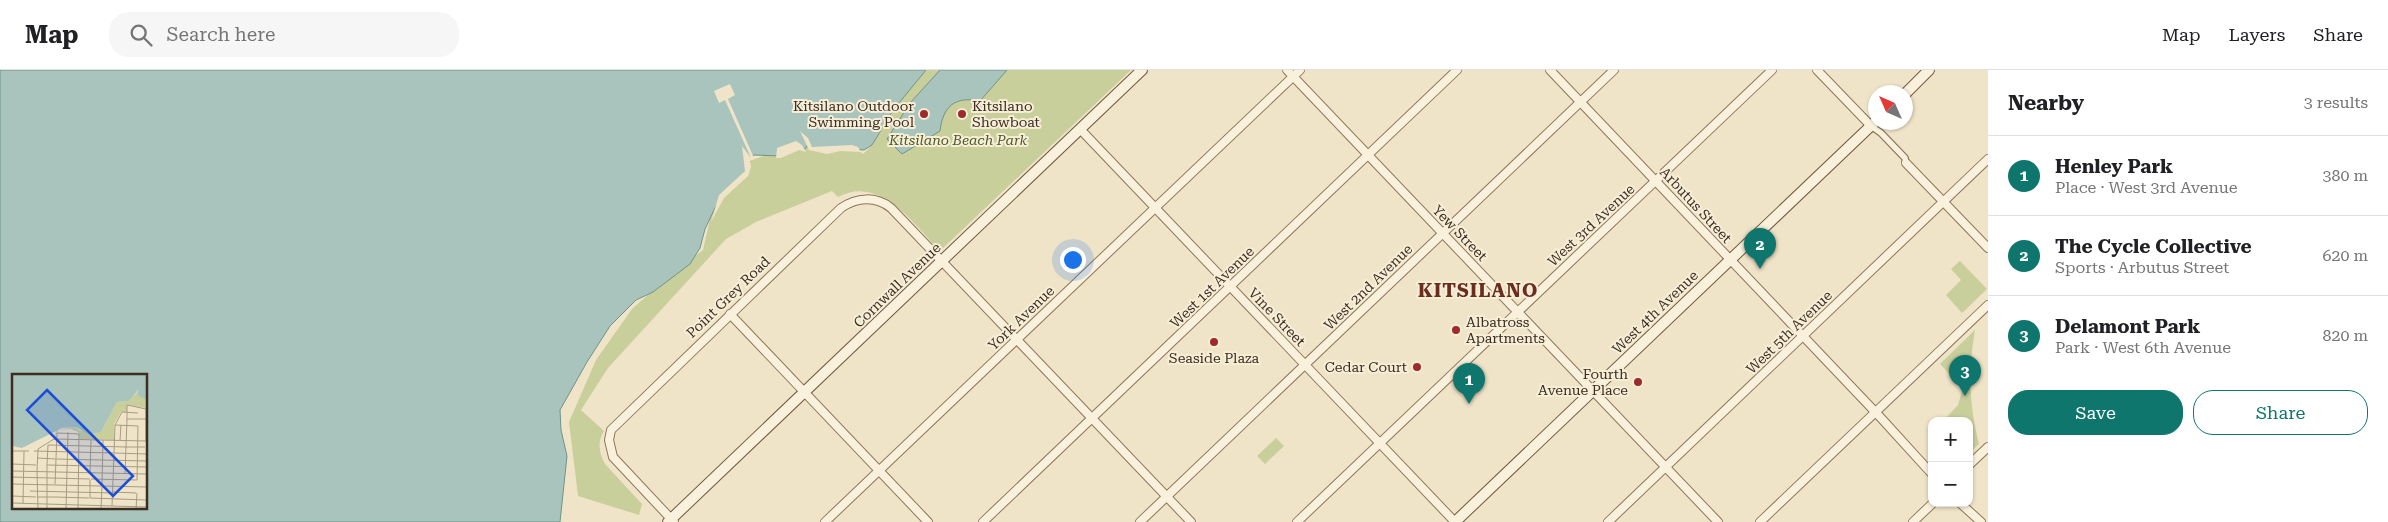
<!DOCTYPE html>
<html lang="en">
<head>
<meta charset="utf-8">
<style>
  :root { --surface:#fff; --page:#f6f6f6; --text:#202124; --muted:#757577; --line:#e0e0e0; --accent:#0f766e }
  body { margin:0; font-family:"Roboto Serif",serif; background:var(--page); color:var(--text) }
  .controls { position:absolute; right:15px; bottom:15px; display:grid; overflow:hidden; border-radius:10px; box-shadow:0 1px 4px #0004 }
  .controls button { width:45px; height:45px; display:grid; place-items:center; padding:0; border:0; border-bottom:1px solid var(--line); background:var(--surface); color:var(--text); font:25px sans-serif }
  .compass { position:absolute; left:1868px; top:15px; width:45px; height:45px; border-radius:50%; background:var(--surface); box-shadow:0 1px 4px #0004; rotate:315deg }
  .you { position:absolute; left:1072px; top:189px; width:18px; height:18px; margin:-12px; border:4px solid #fff; border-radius:50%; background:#1a73e8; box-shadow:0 0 0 8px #1a73e833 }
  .badge { display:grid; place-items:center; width:32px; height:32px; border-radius:50%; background:var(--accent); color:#fff; font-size:16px; font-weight:700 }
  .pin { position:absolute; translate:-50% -41px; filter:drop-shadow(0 1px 2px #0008) }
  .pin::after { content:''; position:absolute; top:26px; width:18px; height:15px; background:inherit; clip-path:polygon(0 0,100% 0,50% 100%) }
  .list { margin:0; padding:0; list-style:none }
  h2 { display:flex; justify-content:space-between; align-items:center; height:65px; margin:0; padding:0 20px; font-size:21px }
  h2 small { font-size:16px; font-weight:400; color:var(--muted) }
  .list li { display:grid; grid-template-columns:32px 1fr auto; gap:15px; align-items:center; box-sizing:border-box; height:80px; padding:0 20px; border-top:1px solid var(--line) }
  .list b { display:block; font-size:19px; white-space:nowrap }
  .list p { margin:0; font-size:16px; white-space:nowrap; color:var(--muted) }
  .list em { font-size:16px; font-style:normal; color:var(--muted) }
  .actions { display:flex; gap:10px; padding:15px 20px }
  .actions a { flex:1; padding:11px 0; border:1px solid var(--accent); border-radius:20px; text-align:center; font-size:18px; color:var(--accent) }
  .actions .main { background:var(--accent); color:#fff }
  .icon { flex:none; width:28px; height:28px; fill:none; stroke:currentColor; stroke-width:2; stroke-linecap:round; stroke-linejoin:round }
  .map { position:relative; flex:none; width:1988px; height:452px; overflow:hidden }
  header { display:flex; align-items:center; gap:30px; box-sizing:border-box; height:70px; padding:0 25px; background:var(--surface); border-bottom:1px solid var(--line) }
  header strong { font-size:24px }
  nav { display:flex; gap:28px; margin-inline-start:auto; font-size:18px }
  .search { width:350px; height:45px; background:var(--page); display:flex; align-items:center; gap:12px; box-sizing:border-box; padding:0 18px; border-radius:20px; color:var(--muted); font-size:19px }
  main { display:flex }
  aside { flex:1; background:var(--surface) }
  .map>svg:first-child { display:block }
  .green { fill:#c9cf9b }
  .water { fill:#a9c4bc; stroke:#6f938a; fill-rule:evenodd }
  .pier { fill:#f0e4c8 }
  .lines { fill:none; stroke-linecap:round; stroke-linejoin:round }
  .pedestrian-casing { stroke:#8d765c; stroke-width:8 }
  .minor-casing { stroke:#8d765c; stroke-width:10 }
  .secondary-casing { stroke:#6f573f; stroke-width:12 }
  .pedestrian { stroke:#faf1dc; stroke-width:5.5 }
  .minor { stroke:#faf1dc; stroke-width:8 }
  .secondary { stroke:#faf1dc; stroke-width:10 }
  .poi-dot { fill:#9e2a2b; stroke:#f7eed8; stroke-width:2 }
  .labels { text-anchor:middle; stroke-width:4; stroke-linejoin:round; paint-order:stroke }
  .poi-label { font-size:14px; fill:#3d2e20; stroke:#f7eed8; text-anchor:end }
  .park-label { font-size:14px; font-style:italic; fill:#4d5a26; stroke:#f7eed8 }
  .street-label { font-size:14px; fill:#3d2e20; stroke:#f7eed8 }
  .district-label { font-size:19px; font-weight:bold; letter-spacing:1px; fill:#6b2e1e; stroke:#f7eed8 }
  .inset-road { fill:none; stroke:#a89b85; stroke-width:1 }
  .view { fill:#1d4ed8; fill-opacity:0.15; stroke:#1d4ed8; stroke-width:2.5 }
  .inset-edge { fill:none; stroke:#3d2e20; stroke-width:2.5 }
</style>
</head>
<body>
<header>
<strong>Map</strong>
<div class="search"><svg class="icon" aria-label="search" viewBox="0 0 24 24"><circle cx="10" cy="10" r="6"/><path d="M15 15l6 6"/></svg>Search here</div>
<nav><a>Map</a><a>Layers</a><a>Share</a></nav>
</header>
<main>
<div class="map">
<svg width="1988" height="452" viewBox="0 0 1988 452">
  <rect width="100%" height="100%" fill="#f0e4c8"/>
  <g class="green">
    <path d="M926 0H1131L942 179 936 177C912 151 878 105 838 127L832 121 756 152 726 169 608 298 581 340 604 361C597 372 599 383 605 394L642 434 639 445 578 426 569 352 596 290 632 239 670 205 703 180 712 140 747 92 804 71 857 79 863 84 872 75 905 24Z"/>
    <path d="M1960 191 1987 219 1962 243 1946 225 1961 210 1951 199Z"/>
    <path d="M1975 260C1968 301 1969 333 1979 374L1969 383V351H1943L1958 335 1963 318 1940 294Z"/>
    <path d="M1276 368 1284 376 1265 394 1257 386Z"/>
  </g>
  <g class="water">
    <path d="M0 0H926L894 39 872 75 864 80 840 78 827 81 807 76 805 79 799 78 780 86 754 85 750 89 749 97 722 127 715 138 705 159 700 178 690 194 653 222 636 230 610 256 587 292 560 340 561 360 567 386 560 452H0ZM14 306H146V438H14Z"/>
    <path d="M940 0H1007L980 31C955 26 943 36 940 61L902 84 887 69 910 33Z"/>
  </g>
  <g class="pier">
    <path d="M730 14 735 25 728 29 754 88 750 91 751 97 748 106 724 128 711 152 719 125 745 101 742 76 751 88 725 30 719 33 714 21Z"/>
    <path d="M800 61 808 68 812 77 852 75 858 77 861 82 840 81 827 84 809 80Z"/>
    <path d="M796 71 802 75 806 82 799 80 781 88H776L777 78Z"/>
  </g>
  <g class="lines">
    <defs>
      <path id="pedestrian" d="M1871 56 1881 63 1905 88 1906 93"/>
      <g id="minor">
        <path d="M1287 0 1718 452"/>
        <path d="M1550 0 1881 348 1932 404"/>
        <path d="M1817 0 1871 56"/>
        <path d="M1080 59 1455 452"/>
        <path d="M1906 93 1988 178"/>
        <path d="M730 244 928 452"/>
        <path d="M1969 395 1988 377"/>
        <path d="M1960 433 1981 452"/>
        <path d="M674 452 613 387 609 370 611 360 841 138C857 127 876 126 891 138L1191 452"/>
        <path d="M825 452 1300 0"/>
        <path d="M983 452 1457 0"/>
        <path d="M1140 452 1614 0"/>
        <path d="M1297 452 1772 0"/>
        <path d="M1608 452 1988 89"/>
        <path d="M1760 452 1988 235"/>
        <path d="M1913 452 1933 433"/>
      </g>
      <g id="secondary">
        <path d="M1906 23 1929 0"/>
        <path d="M668 452 1142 0"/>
        <path d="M1455 452 1876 51"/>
      </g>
    </defs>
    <use href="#pedestrian" class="pedestrian-casing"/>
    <use href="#minor" class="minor-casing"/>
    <use href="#secondary" class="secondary-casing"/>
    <use href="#pedestrian" class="pedestrian"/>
    <use href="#minor" class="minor"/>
    <use href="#secondary" class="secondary"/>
  </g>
  <g class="poi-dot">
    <circle cx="924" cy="44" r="5"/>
    <circle cx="962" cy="44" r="5"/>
    <circle cx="1456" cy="260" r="5"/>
    <circle cx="1214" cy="272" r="5"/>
    <circle cx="1417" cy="297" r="5"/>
    <circle cx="1638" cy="312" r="5"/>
  </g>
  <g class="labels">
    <g class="poi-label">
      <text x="914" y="41">Kitsilano Outdoor<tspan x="914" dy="16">Swimming Pool</tspan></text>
      <text x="972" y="41" text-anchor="start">Kitsilano<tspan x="972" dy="16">Showboat</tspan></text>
      <text x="1466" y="257" text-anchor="start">Albatross<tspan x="1466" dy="16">Apartments</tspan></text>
      <text x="1214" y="293" text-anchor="middle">Seaside Plaza</text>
      <text x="1407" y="302">Cedar Court</text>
      <text x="1628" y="309">Fourth<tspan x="1628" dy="16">Avenue Place</tspan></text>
    </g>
    <g class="park-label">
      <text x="958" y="75">Kitsilano Beach Park</text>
    </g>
    <g class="street-label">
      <text transform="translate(1696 135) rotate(47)" y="5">Arbutus Street</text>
      <text transform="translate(1591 155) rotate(-43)" y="5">West 3rd Avenue</text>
      <text transform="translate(1460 163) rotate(46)" y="5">Yew Street</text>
      <text transform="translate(897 215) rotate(-44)" y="5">Cornwall Avenue</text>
      <text transform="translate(1212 217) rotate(-44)" y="5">West 1st Avenue</text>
      <text transform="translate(1368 217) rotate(-44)" y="5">West 2nd Avenue</text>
      <text transform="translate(728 227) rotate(-44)" y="5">Point Grey Road</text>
      <text transform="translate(1655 242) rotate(-44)" y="5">West 4th Avenue</text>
      <text transform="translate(1277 247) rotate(46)" y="5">Vine Street</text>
      <text transform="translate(1021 248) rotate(-44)" y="5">York Avenue</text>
      <text transform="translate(1789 262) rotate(-44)" y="5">West 5th Avenue</text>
    </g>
    <g class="district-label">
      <text x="1478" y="227">KITSILANO</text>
    </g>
  </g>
  <g transform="translate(12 304)">
    <rect width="135" height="135" fill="#f0e4c8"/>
    <path d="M127 16 126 22 135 25V55L134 34 115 31V38H109L102 50V66L68 65 66 58 59 55 46 56 43 63 44 56 63 53 69 57 89 58 105 28 117 27Z" fill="#c9cf9b"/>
    <path d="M0 0H135V26L126 22V16L117 27 105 28 89 58 76 60 64 53 50 54 10 74 0 72Z" fill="#a9c4bc"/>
    <path class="inset-road" d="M115 45V31L134 35V67M115 45H134M103 51 126 52M108 66 109 51M114 73H133M0 77H17M22 77 102 79M102 79 103 51 110 38 126 39M102 79 135 80M25 84 44 85M44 84 45 59 67 60 66 135M44 85 135 87M0 90 24 91M35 91 135 93M35 91 36 71 114 73M35 91V135M0 97 135 100M25 97 26 135M25 97 26 75 42 65 135 67M78 100 79 66M113 100 115 45M0 103 78 105M79 105 125 106M125 106 126 52M0 110 44 111M43 110 44 85M44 111 89 112M90 111 91 66M90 112 135 113M18 117 101 119M101 118 124 119M0 122 24 123M25 123H43M43 123 77 124M78 124 135 126M78 124V106M0 129 135 133M11 129 12 77M100 132 102 80M54 135 56 58M89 135 90 112M124 135 125 119"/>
    <path class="view" d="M35 16 121 102 101 122 15 36Z"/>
    <rect width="135" height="135" class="inset-edge"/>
  </g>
</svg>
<div class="controls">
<button>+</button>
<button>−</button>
</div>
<svg class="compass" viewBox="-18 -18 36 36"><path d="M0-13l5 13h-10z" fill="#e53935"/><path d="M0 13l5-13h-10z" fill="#757577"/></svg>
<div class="you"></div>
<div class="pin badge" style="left:1469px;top:334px">1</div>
<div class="pin badge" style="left:1760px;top:199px">2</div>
<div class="pin badge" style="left:1965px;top:326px">3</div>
</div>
<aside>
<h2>Nearby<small>3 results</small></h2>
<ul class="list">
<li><span class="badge">1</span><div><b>Henley Park</b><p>Place · West 3rd Avenue</p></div><em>380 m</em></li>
<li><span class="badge">2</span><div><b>The Cycle Collective</b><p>Sports · Arbutus Street</p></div><em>620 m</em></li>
<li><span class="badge">3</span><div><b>Delamont Park</b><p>Park · West 6th Avenue</p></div><em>820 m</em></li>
</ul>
<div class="actions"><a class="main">Save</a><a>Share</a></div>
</aside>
</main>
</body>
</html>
